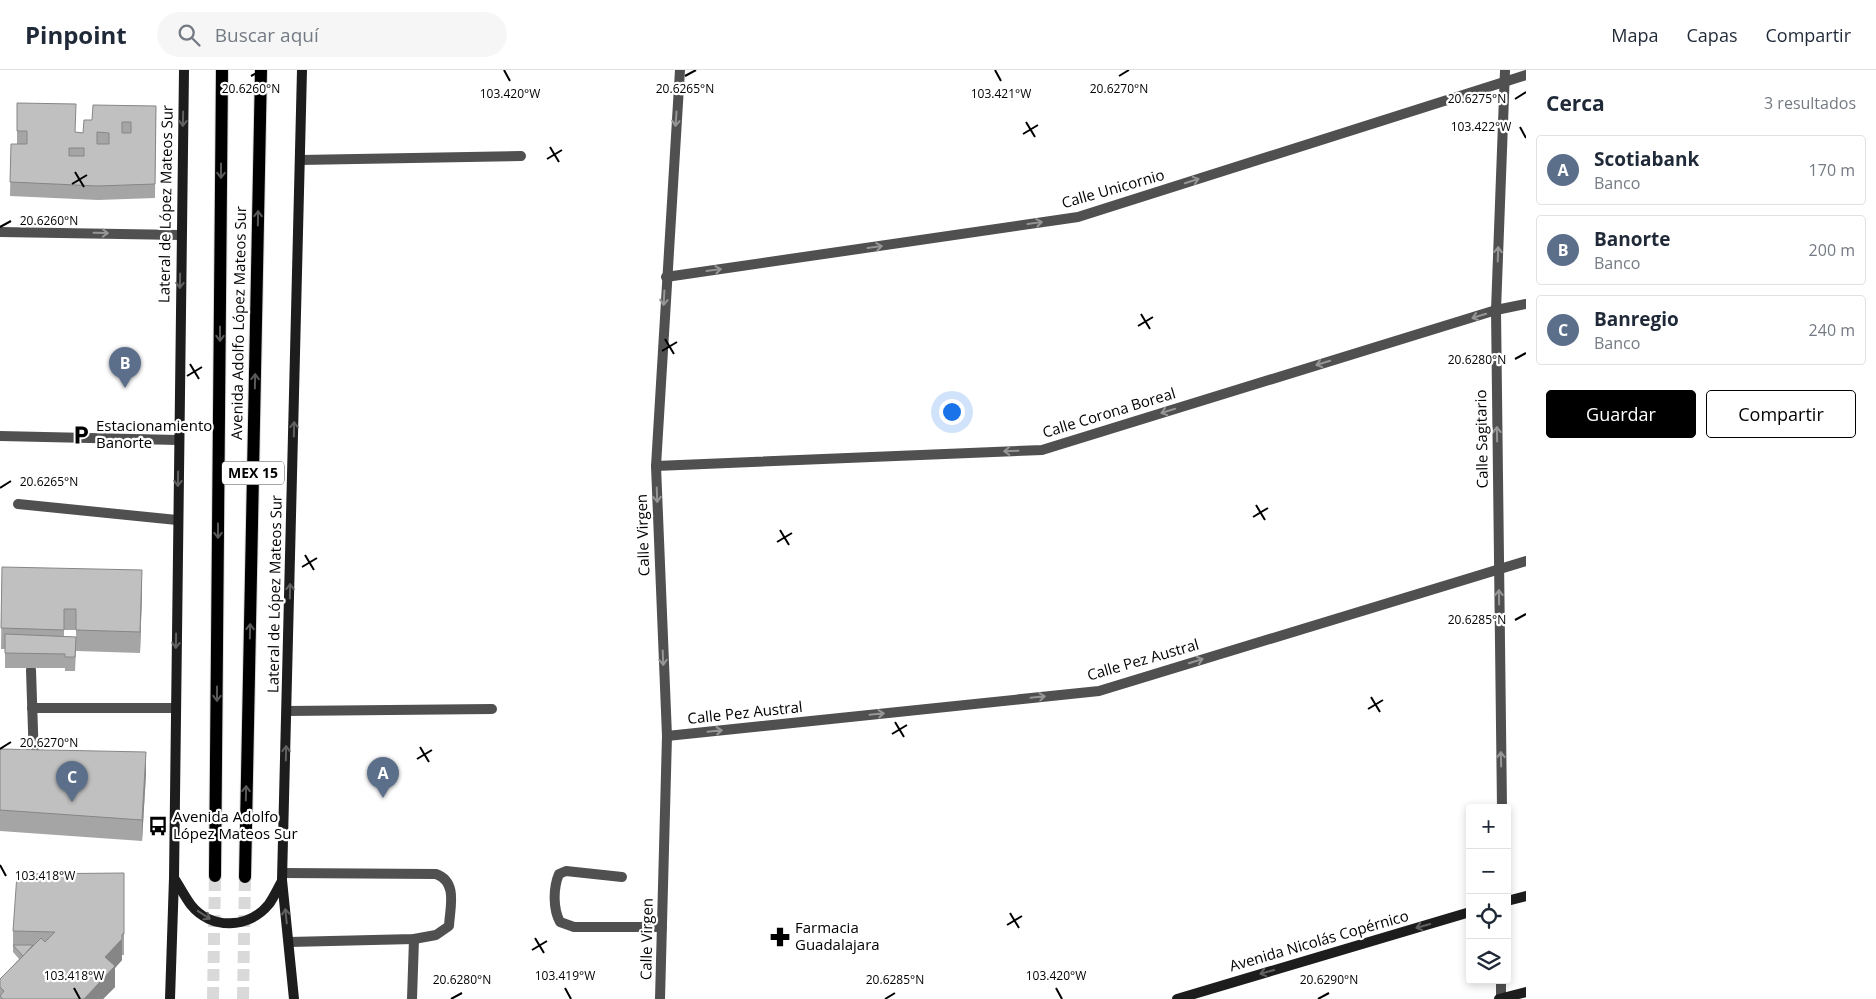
<!DOCTYPE html>
<html lang="es">
<head>
<meta charset="utf-8">
<style>
  :root { --surface:#fff; --page:#f6f6f7; --text:#1f2937; --muted:#747a83; --line:#e0e1e3; --accent:#000 }
  body { margin:0; font-family:"Open Sans",sans-serif; background:var(--page); color:var(--text) }
  .controls { position:absolute; right:15px; bottom:15px; display:grid; overflow:hidden; border-radius:5px; box-shadow:0 2px 8px #0003 }
  .controls button { width:45px; height:45px; display:grid; place-items:center; padding:0; border:0; border-bottom:1px solid var(--line); background:var(--surface); color:var(--text); font:25px sans-serif }
  .you { position:absolute; left:951px; top:341px; width:18px; height:18px; margin:-12px; border:4px solid #fff; border-radius:50%; background:#1a73e8; box-shadow:0 0 0 8px #1a73e833 }
  .badge { display:grid; place-items:center; width:32px; height:32px; border-radius:50%; background:var(--accent); color:#fff; font-size:16px; font-weight:700 }
  .pin { position:absolute; translate:-50% -41px; filter:drop-shadow(0 1px 2px #0008) }
  .pin::after { content:''; position:absolute; top:26px; width:18px; height:15px; background:inherit; clip-path:polygon(0 0,100% 0,50% 100%) }
  .list { margin:0; padding:0; list-style:none }
  h2 { display:flex; justify-content:space-between; align-items:center; height:65px; margin:0; padding:0 20px; font-size:21px }
  h2 small { font-size:16px; font-weight:400; color:var(--muted) }
  .list li { display:grid; grid-template-columns:32px 1fr auto; gap:15px; align-items:center; box-sizing:border-box; height:70px; margin:0 10px 10px; padding:0 10px; border:1px solid var(--line); border-radius:5px }
  .list b { display:block; font-size:19px; white-space:nowrap }
  .list p { margin:0; font-size:16px; white-space:nowrap; color:var(--muted) }
  .list em { font-size:16px; font-style:normal; color:var(--muted) }
  .actions { display:flex; gap:10px; padding:15px 20px }
  .actions a { flex:1; padding:11px 0; border:1px solid var(--accent); border-radius:5px; text-align:center; font-size:18px; color:var(--accent) }
  .actions .main { background:var(--accent); color:#fff }
  .icon { flex:none; width:28px; height:28px; fill:none; stroke:currentColor; stroke-width:2; stroke-linecap:round; stroke-linejoin:round }
  .map { position:relative; flex:none; width:1526px; height:929px; overflow:hidden }
  header { display:flex; align-items:center; gap:30px; box-sizing:border-box; height:70px; padding:0 25px; background:var(--surface); border-bottom:1px solid var(--line) }
  header strong { font-size:24px }
  nav { display:flex; gap:28px; margin-inline-start:auto; font-size:18px }
  .search { width:350px; height:45px; background:var(--page); display:flex; align-items:center; gap:12px; box-sizing:border-box; padding:0 18px; border-radius:28px; color:var(--muted); font-size:19px }
  main { display:flex }
  aside { flex:1; background:var(--surface) }
  .map>svg:first-child { display:block }
  .lines { fill:none; stroke-linecap:round; stroke-linejoin:round }
  .primary-tunnel { stroke:#d9d9d9; stroke-width:12; stroke-dasharray:12 6; stroke-linecap:butt }
  .primary-casing { stroke:#dbdbdb; stroke-width:14 }
  .service { stroke:#505050; stroke-width:10 }
  .minor { stroke:#505050; stroke-width:10 }
  .secondary { stroke:#1d1d1d; stroke-width:10 }
  .primary { stroke:#000; stroke-width:12 }
  .wall { fill:#a5a5a5; fill-rule:evenodd }
  .shaded-wall { fill:#868686 }
  .building { fill:#c0c0c0; stroke:#868686; fill-rule:evenodd }
  .oneway { stroke:#616161 }
  .oneway2 { stroke:#969696 }
  .oneway3 { stroke:#595959 }
  .ticks { fill:none; stroke:#000; stroke-width:2 }
  .labels { text-anchor:middle; stroke-width:4.5; stroke-linejoin:round; paint-order:stroke }
  .shield { fill:#fff; stroke:#4c4c4c; stroke-width:1 }
  .shield-label { font-size:14px; font-weight:bold; fill:#000 }
  .street-label { font-size:15px; fill:#000; stroke:#fff }
  .poi-label { font-size:15px; fill:#000; stroke:#fff; text-anchor:start }
  .ticks-label { font-size:12px; text-anchor:middle; fill:#000; stroke:#fff; stroke-width:4.5; stroke-linejoin:round; paint-order:stroke }
</style>
</head>
<body>
<header>
<strong>Pinpoint</strong>
<div class="search"><svg class="icon" aria-label="search" viewBox="0 0 24 24"><circle cx="10" cy="10" r="6"/><path d="M15 15l6 6"/></svg>Buscar aquí</div>
<nav><a>Mapa</a><a>Capas</a><a>Compartir</a></nav>
</header>
<main>
<div class="map">
<svg width="1526" height="929" viewBox="0 0 1526 929">
  <rect width="100%" height="100%" fill="#fff"/>
  <g class="lines">
    <g class="primary-tunnel">
      <path d="M213 929 215 806"/>
      <path d="M243 929 245 807"/>
    </g>
    <defs>
      <g id="primary">
        <path d="M215 806 222 0"/>
        <path d="M245 807 261 0"/>
      </g>
    </defs>
    <use href="#primary" class="primary-casing"/>
    <g class="service">
      <path d="M300 90 521 86"/>
      <path d="M0 366 178 370"/>
      <path d="M18 434 177 450"/>
      <path d="M31 600 34 691"/>
      <path d="M32 638H175"/>
      <path d="M287 641 492 639"/>
      <path d="M284 803 436 804C458 812 450 837 449 856L436 865 414 869 289 872"/>
      <path d="M622 807 566 801 559 804C553 818 553 839 560 852L574 857H662"/>
      <path d="M412 929 414 869"/>
    </g>
    <g class="minor">
      <path d="M0 162 181 165"/>
      <path d="M666 207 1078 147 1526 5"/>
      <path d="M656 396 1042 380 1496 240 1526 234"/>
      <path d="M667 666 1099 621 1526 491"/>
      <path d="M1502 738 1496 240 1505 0"/>
      <path d="M660 929 667 666 656 396 680 0"/>
      <path d="M1501 929V910"/>
    </g>
    <g class="secondary">
      <path d="M174 808C180 817 185 827 191 835 211 860 249 859 269 834 274 827 278 818 282 811"/>
      <path d="M1507 831 1526 826"/>
      <path d="M170 929 174 808 184 0"/>
      <path d="M294 929 282 810 302 0"/>
      <path d="M1177 929 1470 842"/>
      <path d="M1499 929 1526 922"/>
    </g>
    <use href="#primary" class="primary"/>
  </g>
  <g class="wall">
    <path d="M17 33 75 62 83 63 92 50 156 36 155 128 98 130 10 126 11 74H17Z"/>
    <path d="M2 497 142 521 140 583 76 581 75 601H65V598H5V579H1ZM64 560H76V567L64 566Z"/>
    <path d="M0 679 146 703 142 771 0 761Z"/>
    <path d="M124 803V885H122V890L115 898V917L103 929H0V909L19 889 13 882V861Z"/>
  </g>
  <g class="shaded-wall">
    <path d="M142 500V521L140 583V562Z"/>
    <path d="M146 682V703L142 771V750Z"/>
    <path d="M122 869V890L115 898V917L103 929H84L105 887Z"/>
  </g>
  <g class="building">
    <path d="M17 33 76 34 75 62 83 63 84 50H92L93 35 156 36 155 114 98 116 10 112 11 74H27V61H17ZM122 52H131V63H122ZM97 62 109 63V74H97ZM69 78H84V86H69Z"/>
    <path d="M2 497 142 500 140 562 76 560V539H64V560L1 558Z"/>
    <path d="M5 564 76 567 75 587H65V584L5 583Z"/>
    <path d="M0 679 146 682 142 750 0 740Z"/>
    <path d="M124 803V864H122V869L105 887 115 896 84 929H3L0 926 4 921 0 917V909L41 868 45 872 55 862 13 861 17 804Z"/>
    <path d="M13 875H33L23 886Z"/>
  </g>
  <defs><path id="oneway-shaft" d="M-6 0H5M1.5-3L5.5 0L1.5 3" fill="none" stroke-width="1.6" stroke-linecap="round" stroke-linejoin="round" transform="scale(1.25)"/></defs>
  <g class="oneway">
    <use href="#oneway-shaft" transform="translate(183 49) rotate(91)"/>
    <use href="#oneway-shaft" transform="translate(180 211) rotate(91)"/>
    <use href="#oneway-shaft" transform="translate(294 359) rotate(-89)"/>
    <use href="#oneway-shaft" transform="translate(178 409) rotate(91)"/>
    <use href="#oneway-shaft" transform="translate(290 521) rotate(-89)"/>
    <use href="#oneway-shaft" transform="translate(176 571) rotate(91)"/>
    <use href="#oneway-shaft" transform="translate(286 683) rotate(-89)"/>
    <use href="#oneway-shaft" transform="translate(204 845) rotate(33)"/>
    <use href="#oneway-shaft" transform="translate(286 846) rotate(-96)"/>
    <use href="#oneway-shaft" transform="translate(1423 856) rotate(164)"/>
    <use href="#oneway-shaft" transform="translate(1267 902) rotate(164)"/>
  </g>
  <g class="oneway2">
    <use href="#oneway-shaft" transform="translate(676 49) rotate(94)"/>
    <use href="#oneway-shaft" transform="translate(1192 111) rotate(-18)"/>
    <use href="#oneway-shaft" transform="translate(1035 153) rotate(-8)"/>
    <use href="#oneway-shaft" transform="translate(101 163) rotate(1)"/>
    <use href="#oneway-shaft" transform="translate(875 177) rotate(-8)"/>
    <use href="#oneway-shaft" transform="translate(1498 184) rotate(-88)"/>
    <use href="#oneway-shaft" transform="translate(714 200) rotate(-8)"/>
    <use href="#oneway-shaft" transform="translate(664 228) rotate(93)"/>
    <use href="#oneway-shaft" transform="translate(1479 246) rotate(163)"/>
    <use href="#oneway-shaft" transform="translate(1323 293) rotate(163)"/>
    <use href="#oneway-shaft" transform="translate(1168 341) rotate(163)"/>
    <use href="#oneway-shaft" transform="translate(1497 364) rotate(-91)"/>
    <use href="#oneway-shaft" transform="translate(1011 381) rotate(178)"/>
    <use href="#oneway-shaft" transform="translate(657 425) rotate(88)"/>
    <use href="#oneway-shaft" transform="translate(1499 527) rotate(-91)"/>
    <use href="#oneway-shaft" transform="translate(663 588) rotate(88)"/>
    <use href="#oneway-shaft" transform="translate(1196 591) rotate(-17)"/>
    <use href="#oneway-shaft" transform="translate(1038 627) rotate(-6)"/>
    <use href="#oneway-shaft" transform="translate(877 644) rotate(-6)"/>
    <use href="#oneway-shaft" transform="translate(715 661) rotate(-6)"/>
    <use href="#oneway-shaft" transform="translate(1501 689) rotate(-91)"/>
  </g>
  <g class="oneway3">
    <use href="#oneway-shaft" transform="translate(221 101) rotate(90)"/>
    <use href="#oneway-shaft" transform="translate(258 148) rotate(-89)"/>
    <use href="#oneway-shaft" transform="translate(220 264) rotate(90)"/>
    <use href="#oneway-shaft" transform="translate(255 311) rotate(-89)"/>
    <use href="#oneway-shaft" transform="translate(218 461) rotate(90)"/>
    <use href="#oneway-shaft" transform="translate(250 561) rotate(-89)"/>
    <use href="#oneway-shaft" transform="translate(217 624) rotate(90)"/>
    <use href="#oneway-shaft" transform="translate(246 723) rotate(-89)"/>
  </g>
  <path class="ticks" d="M504 0 510 11M995 0 1001 11M251 6 262 0M685 6 696 0M1119 6 1129 0M1515 29 1526 22M1026 52 1035 67M1520 57 1526 68M1023 64 1038 55M550 77 559 92M547 89 562 80M75 102 84 117M72 114 87 105M0 157 11 151M1141 244 1150 259M1138 256 1153 247M665 269 674 284M662 281 677 272M1515 289 1526 283M190 294 199 309M187 306 202 297M0 418 11 411M1256 435 1265 450M1253 447 1268 438M780 460 789 475M777 472 792 463M305 485 314 500M302 497 317 488M1515 550 1526 544M1371 627 1380 642M1368 639 1383 630M895 652 904 667M892 664 907 655M420 677 429 692M0 679 11 672M417 689 432 680M0 795 6 806M1010 843 1019 858M1007 855 1022 846M535 868 544 883M532 880 547 871M74 918 80 929M565 918 571 929M1056 918 1062 929M451 929 462 923M885 929 895 923M1318 929 1329 923"/>
  <defs>
    <symbol id="parking-bare" viewBox="-9 -9 18 18"><path d="M-3.5-5.5H1a3.5 3.5 0 0 1 0 7H-1V5.5H-3.5ZM-1-3.4V-.6H.8a1.4 1.4 0 0 0 0-2.8Z" fill="#000" stroke="#fff" stroke-width="2.5" paint-order="stroke"/></symbol>
    <symbol id="bus-bare" viewBox="-9 -9 18 18"><path d="M-5-6H5V4H4V6H2V4H-2V6H-4V4H-5ZM-3.5-4V0h7V-4ZM-3.5 1.2v1.5H-2V1.2ZM2 1.2v1.5H3.5V1.2Z" fill="#000" stroke="#fff" stroke-width="2.5" paint-order="stroke"/></symbol>
    <symbol id="pharmacy-bare" viewBox="-9 -9 18 18"><path d="M-2-6h4v4h4v4h-4v4h-4v-4h-4v-4h4Z" fill="#000" stroke="#fff" stroke-width="2.5" paint-order="stroke"/></symbol>
  </defs>
  <g fill-rule="evenodd">
    <use href="#parking-bare" x="67" y="351" width="28" height="28"/>
    <use href="#bus-bare" x="144" y="742" width="28" height="28"/>
    <use href="#pharmacy-bare" x="766" y="853" width="28" height="28"/>
  </g>
  <g class="labels">
    <rect class="shield" x="222" y="391.5" width="62" height="23" rx="4"/>
    <g class="shield-label">
      <text x="253" y="408">MEX 15</text>
    </g>
    <g class="street-label">
      <text transform="translate(1113 119) rotate(-16)" y="5">Calle Unicornio</text>
      <text transform="translate(166 134) rotate(-89)" y="5">Lateral de López Mateos Sur</text>
      <text transform="translate(239 253) rotate(-89)" y="5">Avenida Adolfo López Mateos Sur</text>
      <text transform="translate(1109 343) rotate(-17)" y="5">Calle Corona Boreal</text>
      <text transform="translate(1482 369) rotate(-91)" y="5">Calle Sagitario</text>
      <text transform="translate(643 465) rotate(-92)" y="5">Calle Virgen</text>
      <text transform="translate(275 524) rotate(-89)" y="5">Lateral de López Mateos Sur</text>
      <text transform="translate(1143 590) rotate(-16)" y="5">Calle Pez Austral</text>
      <text transform="translate(745 643) rotate(-6)" y="5">Calle Pez Austral</text>
      <text transform="translate(647 869) rotate(-89)" y="5">Calle Virgen</text>
      <text transform="translate(1319 871) rotate(-16)" y="5">Avenida Nicolás Copérnico</text>
    </g>
    <g class="poi-label">
      <text x="96" y="361">Estacionamiento<tspan x="96" dy="17">Banorte</tspan></text>
      <text x="173" y="752">Avenida Adolfo<tspan x="173" dy="17">López Mateos Sur</tspan></text>
      <text x="795" y="863">Farmacia<tspan x="795" dy="17">Guadalajara</tspan></text>
    </g>
  </g>
  <g class="ticks-label">
    <text x="251" y="23">20.6260°N</text>
    <text x="685" y="23">20.6265°N</text>
    <text x="1119" y="23">20.6270°N</text>
    <text x="510" y="28">103.420°W</text>
    <text x="1001" y="28">103.421°W</text>
    <text x="1477" y="33">20.6275°N</text>
    <text x="1481" y="61">103.422°W</text>
    <text x="49" y="155">20.6260°N</text>
    <text x="1477" y="294">20.6280°N</text>
    <text x="49" y="416">20.6265°N</text>
    <text x="1477" y="554">20.6285°N</text>
    <text x="49" y="677">20.6270°N</text>
    <text x="45" y="810">103.418°W</text>
    <text x="74" y="910">103.418°W</text>
    <text x="565" y="910">103.419°W</text>
    <text x="1056" y="910">103.420°W</text>
    <text x="462" y="914">20.6280°N</text>
    <text x="895" y="914">20.6285°N</text>
    <text x="1329" y="914">20.6290°N</text>
  </g>
</svg>
<div class="controls">
<button>+</button>
<button>−</button>
<button><svg class="icon" aria-label="locate" viewBox="0 0 24 24"><circle cx="12" cy="12" r="6"/><path d="M12 2v4M12 18v4M2 12h4M18 12h4"/></svg></button>
<button><svg class="icon" aria-label="layers" viewBox="0 0 24 24"><path d="M12 4l9 5-9 5-9-5zM3 14l9 5 9-5"/></svg></button>
</div>
<div class="you"></div>
<div class="pin badge" style="left:383px;top:728px;background:#5c6f8a">A</div>
<div class="pin badge" style="left:125px;top:318px;background:#5c6f8a">B</div>
<div class="pin badge" style="left:72px;top:732px;background:#5c6f8a">C</div>
</div>
<aside>
<h2>Cerca<small>3 resultados</small></h2>
<ul class="list">
<li><span class="badge" style="background:#5c6f8a">A</span><div><b>Scotiabank</b><p>Banco</p></div><em>170 m</em></li>
<li><span class="badge" style="background:#5c6f8a">B</span><div><b>Banorte</b><p>Banco</p></div><em>200 m</em></li>
<li><span class="badge" style="background:#5c6f8a">C</span><div><b>Banregio</b><p>Banco</p></div><em>240 m</em></li>
</ul>
<div class="actions"><a class="main">Guardar</a><a>Compartir</a></div>
</aside>
</main>
</body>
</html>
